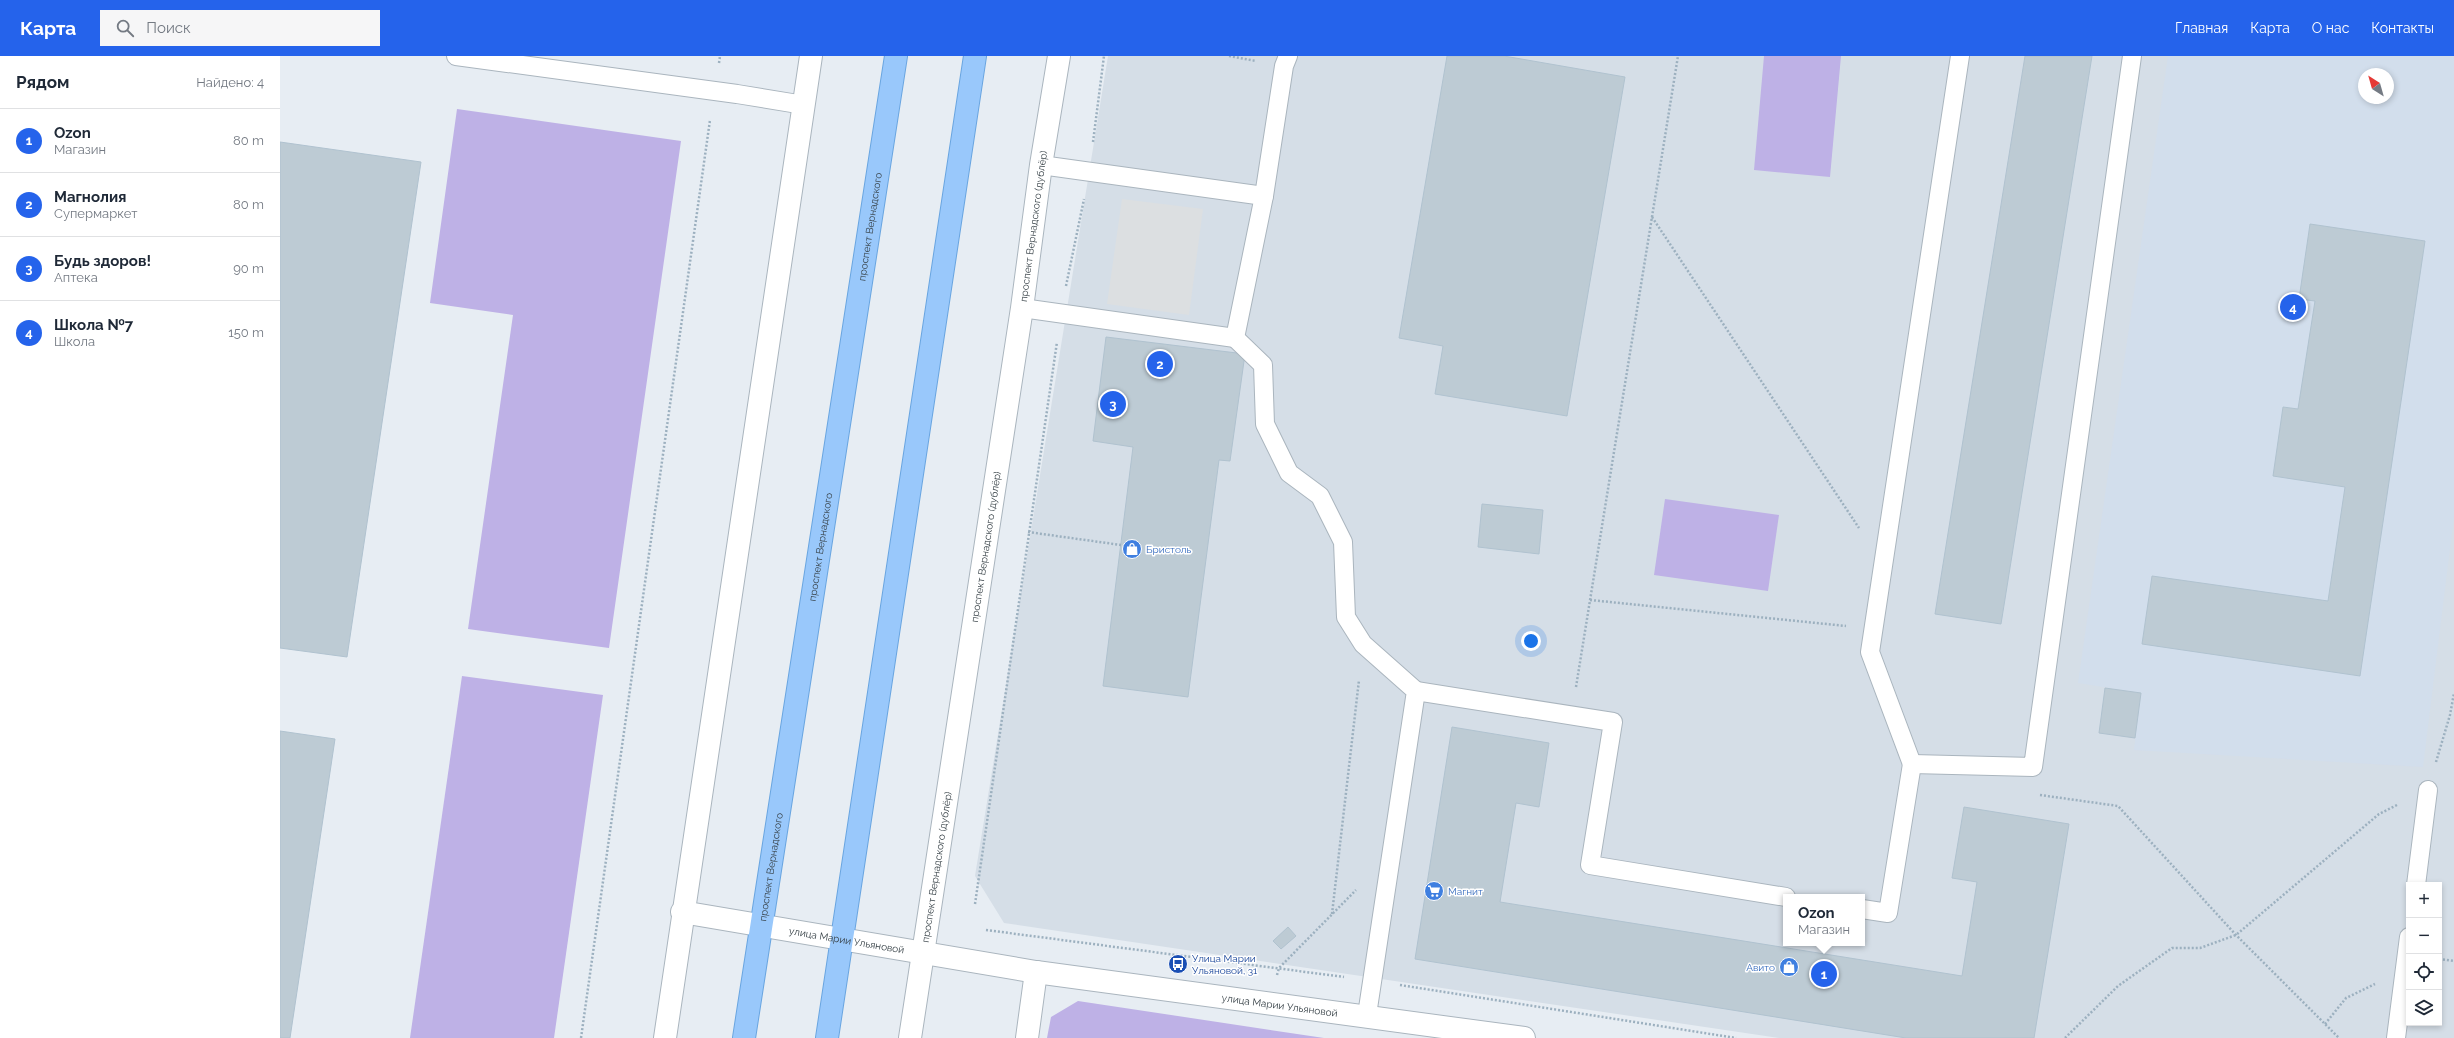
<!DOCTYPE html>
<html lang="ru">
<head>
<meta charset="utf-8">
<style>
  :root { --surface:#fff; --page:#f6f6f7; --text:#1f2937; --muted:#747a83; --line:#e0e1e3; --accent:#2563eb }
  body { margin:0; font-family:Raleway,sans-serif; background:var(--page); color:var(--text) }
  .controls { position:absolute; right:12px; bottom:12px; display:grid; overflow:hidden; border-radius:0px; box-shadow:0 2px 6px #0003 }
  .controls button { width:36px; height:36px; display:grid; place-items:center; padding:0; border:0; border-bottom:1px solid var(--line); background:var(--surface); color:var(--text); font:20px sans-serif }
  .compass { position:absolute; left:2078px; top:12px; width:36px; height:36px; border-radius:50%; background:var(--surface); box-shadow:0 2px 6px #0003; rotate:323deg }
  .you { position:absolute; left:1251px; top:585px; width:14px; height:14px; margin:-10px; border:3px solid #fff; border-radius:50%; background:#1a73e8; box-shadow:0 0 0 6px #1a73e833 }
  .badge { display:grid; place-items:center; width:26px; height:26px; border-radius:50%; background:var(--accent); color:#fff; font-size:13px; font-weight:700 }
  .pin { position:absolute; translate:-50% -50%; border:2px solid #fff; box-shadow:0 1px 4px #0006 }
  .popup { position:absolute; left:1503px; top:838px; width:82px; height:52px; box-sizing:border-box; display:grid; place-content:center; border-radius:0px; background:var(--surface); filter:drop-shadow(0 1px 3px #0005); font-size:13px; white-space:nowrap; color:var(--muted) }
  .popup b { font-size:15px; color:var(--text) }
  .popup::after { content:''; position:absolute; left:50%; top:100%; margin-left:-8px; border:8px solid transparent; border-top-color:var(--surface) }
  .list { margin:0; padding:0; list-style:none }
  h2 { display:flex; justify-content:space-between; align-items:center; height:52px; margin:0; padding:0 16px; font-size:17px }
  h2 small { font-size:13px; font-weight:400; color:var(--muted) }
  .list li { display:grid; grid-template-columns:26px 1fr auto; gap:12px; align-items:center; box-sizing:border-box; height:64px; padding:0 16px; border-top:1px solid var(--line) }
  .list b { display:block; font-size:15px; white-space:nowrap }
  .list p { margin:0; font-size:13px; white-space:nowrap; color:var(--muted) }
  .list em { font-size:13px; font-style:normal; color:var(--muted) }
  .icon { flex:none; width:22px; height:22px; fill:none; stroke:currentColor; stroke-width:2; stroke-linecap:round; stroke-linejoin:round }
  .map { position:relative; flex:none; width:2174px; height:982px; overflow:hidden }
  header { display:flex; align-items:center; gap:24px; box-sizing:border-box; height:56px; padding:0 20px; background:var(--accent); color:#fff }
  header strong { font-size:19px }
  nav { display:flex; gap:22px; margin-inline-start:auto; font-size:14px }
  .search { width:280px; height:36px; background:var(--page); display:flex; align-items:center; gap:10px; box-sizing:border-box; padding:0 14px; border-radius:0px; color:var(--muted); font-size:15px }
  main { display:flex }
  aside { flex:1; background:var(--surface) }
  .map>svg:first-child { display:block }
  .residential { fill:#d5dee7; fill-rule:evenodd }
  .education { fill:#d2deec; fill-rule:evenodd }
  .green { fill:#beb1e6 }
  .parking { fill:#dcdfe1 }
  .building { fill:#bdcbd4; stroke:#b0c2cf }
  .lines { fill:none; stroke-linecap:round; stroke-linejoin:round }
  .service-casing { stroke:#aab5be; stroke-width:20 }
  .minor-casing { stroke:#aab5be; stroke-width:24 }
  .tertiary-casing { stroke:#aab5be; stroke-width:24 }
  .primary-casing { stroke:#69a5e0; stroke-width:24 }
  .path { stroke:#9cb0bf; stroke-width:2.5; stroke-dasharray:2 2; stroke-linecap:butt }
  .service { stroke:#fff; stroke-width:18 }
  .minor { stroke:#fff; stroke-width:22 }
  .tertiary { stroke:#fff; stroke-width:22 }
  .primary { stroke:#99c8fb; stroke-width:22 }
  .labels { text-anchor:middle; stroke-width:3; stroke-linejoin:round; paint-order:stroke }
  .street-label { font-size:10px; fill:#364046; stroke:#fff }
  .shop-label { font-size:10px; fill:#366cbe; stroke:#fff; text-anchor:start }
  .transit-label { font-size:10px; fill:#164399; stroke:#fff; text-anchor:start }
</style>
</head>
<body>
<header>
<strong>Карта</strong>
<div class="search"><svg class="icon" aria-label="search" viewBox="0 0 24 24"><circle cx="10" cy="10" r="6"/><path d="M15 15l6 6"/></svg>Поиск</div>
<nav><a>Главная</a><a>Карта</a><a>О нас</a><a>Контакты</a></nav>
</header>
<main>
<aside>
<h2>Рядом<small>Найдено: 4</small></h2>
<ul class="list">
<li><span class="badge">1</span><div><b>Ozon</b><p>Магазин</p></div><em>80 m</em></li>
<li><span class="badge">2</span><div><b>Магнолия</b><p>Супермаркет</p></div><em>80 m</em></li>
<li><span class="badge">3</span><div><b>Будь здоров!</b><p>Аптека</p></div><em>90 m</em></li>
<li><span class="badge">4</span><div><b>Школа №7</b><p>Школа</p></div><em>150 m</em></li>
</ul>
</aside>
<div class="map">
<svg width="2174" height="982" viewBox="0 0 2174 982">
  <rect width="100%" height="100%" fill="#e7edf3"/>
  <path class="residential" d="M828 0H2174V982H1499L724 867 695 820ZM2084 18H2108V42H2084ZM2129 829H2159V967H2129ZM1506 841H1582V887H1506Z"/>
  <path class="education" d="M1888 0H2174V460L2143 711 1854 694 1861 637 1798 627ZM2084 18H2108V42H2084Z"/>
  <g class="green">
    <path d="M1484 0H1561L1550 121 1474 114Z"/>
    <path d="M177 53 401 85 329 592 188 573 233 259 150 247Z"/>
    <path d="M1385 443 1499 459 1488 535 1374 519Z"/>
    <path d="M182 620 323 639 274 982H130Z"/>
    <path d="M798 945 1044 982H767L771 961Z"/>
  </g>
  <path class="parking" d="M842 143 923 153 909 259 827 248Z"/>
  <g class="building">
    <path d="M1167 0H1224L1345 21 1287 360 1155 338 1163 290 1119 282Z"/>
    <path d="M1745 0H1812L1721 568 1655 558Z"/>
    <path d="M0 86 141 106 67 601 0 592Z"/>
    <path d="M2030 168 2145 185 2080 620 1862 588 1872 520 2048 545 2065 431 1993 420 2003 351 2018 353 2035 245 2019 243Z"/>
    <path d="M826 281 965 298 950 405 939 404 908 641 823 630 853 391 813 385Z"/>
    <path d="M1202 448 1263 454 1259 498 1198 491Z"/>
    <path d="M1825 632 1861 637 1855 682 1819 677Z"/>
    <path d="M1172 671 1269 687 1259 751 1236 747 1220 846 1682 920 1697 826 1672 822 1684 751 1789 768 1754 982H1626L1135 903Z"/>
    <path d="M0 675 55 683 10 982H0Z"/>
    <path d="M1008 871 1016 880 1001 893 993 885Z"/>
  </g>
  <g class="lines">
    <defs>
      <g id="service">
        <path d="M176 0 457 38 524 49"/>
        <path d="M761 109 984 140"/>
        <path d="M742 252 955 282 984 140 1004 10 1008 0"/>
        <path d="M955 282 983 309 985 368 1009 417 1040 440 1063 486 1066 561 1083 588 1136 635 1087 959"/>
        <path d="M1136 635 1333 666 1310 809 1506 841"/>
        <path d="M1632 708 1590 596 1680 0"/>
        <path d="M2136 829 2148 734"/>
        <path d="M1582 853 1608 857 1632 708 1753 711 1852 0"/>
        <path d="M2116 982 2129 881"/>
      </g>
      <g id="minor">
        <path id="s1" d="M402 856 756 916 1244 982"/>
        <path d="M747 982 756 916"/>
      </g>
      <g id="tertiary">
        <path d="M385 982 531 0"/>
        <path id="s2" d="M630 982 742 252 761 109 779 0"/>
      </g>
      <g id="primary">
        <path id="s3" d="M464 982 616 0"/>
        <path d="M547 982 695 0"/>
      </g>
    </defs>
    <use href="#service" class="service-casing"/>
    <use href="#minor" class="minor-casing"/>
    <use href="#tertiary" class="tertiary-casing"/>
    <use href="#primary" class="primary-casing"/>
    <g class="path">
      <path d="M949 0 976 5"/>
      <path d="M439 7 440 0"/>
      <path d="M813 86 824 0"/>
      <path d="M1372 161 1579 472"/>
      <path d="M786 230 804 143"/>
      <path d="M748 476 841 489"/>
      <path d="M1310 544 1566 570"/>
      <path d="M1296 631 1398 0"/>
      <path d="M2156 706 2170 659 2174 637"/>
      <path d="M1760 739 1838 750 1956 879 2059 982"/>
      <path d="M695 848 777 286"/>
      <path d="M1052 858 1079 624"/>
      <path d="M706 874 1064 921"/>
      <path d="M2159 903 2174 905"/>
      <path d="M997 919 999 912 1076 834"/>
      <path d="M1120 929 1456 982"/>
      <path d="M2045 968 2066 942 2095 928"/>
      <path d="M301 982 430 64"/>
      <path d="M1785 982 1838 930 1892 892H1920L1956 879 2099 758 2117 749"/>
    </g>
    <use href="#service" class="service"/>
    <use href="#minor" class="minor"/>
    <use href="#tertiary" class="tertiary"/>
    <use href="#primary" class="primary"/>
  </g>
  <defs>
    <symbol id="shop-disc" viewBox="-11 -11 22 22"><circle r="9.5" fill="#3f7fe0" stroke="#fff"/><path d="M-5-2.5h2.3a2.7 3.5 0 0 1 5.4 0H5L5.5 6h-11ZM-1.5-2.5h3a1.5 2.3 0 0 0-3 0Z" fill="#fff"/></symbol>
    <symbol id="supermarket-disc" viewBox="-11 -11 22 22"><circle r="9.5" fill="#3f7fe0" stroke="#fff"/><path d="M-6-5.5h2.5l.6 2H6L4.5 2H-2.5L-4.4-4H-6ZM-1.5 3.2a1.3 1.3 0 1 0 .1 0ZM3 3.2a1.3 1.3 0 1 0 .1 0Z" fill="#fff"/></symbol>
    <symbol id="bus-disc" viewBox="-11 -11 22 22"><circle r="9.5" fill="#1a4fb4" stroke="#fff"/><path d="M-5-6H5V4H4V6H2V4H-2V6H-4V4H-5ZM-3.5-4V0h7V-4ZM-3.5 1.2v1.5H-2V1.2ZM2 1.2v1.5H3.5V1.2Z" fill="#fff"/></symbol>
  </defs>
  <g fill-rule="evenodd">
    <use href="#shop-disc" x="841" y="482" width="22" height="22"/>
    <use href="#supermarket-disc" x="1143" y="824" width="22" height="22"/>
    <use href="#bus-disc" x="887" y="897" width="22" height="22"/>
    <use href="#shop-disc" x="1498" y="900" width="22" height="22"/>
  </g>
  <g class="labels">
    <g class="street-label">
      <text dy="4" stroke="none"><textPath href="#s3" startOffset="821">проспект Вернадского</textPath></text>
      <text dy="4" stroke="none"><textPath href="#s2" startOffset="821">проспект Вернадского (дублёр)</textPath></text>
      <text dy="4" stroke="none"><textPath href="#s3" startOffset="497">проспект Вернадского</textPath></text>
      <text dy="4" stroke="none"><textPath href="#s2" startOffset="497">проспект Вернадского (дублёр)</textPath></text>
      <text dy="4" stroke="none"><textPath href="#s3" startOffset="173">проспект Вернадского</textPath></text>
      <text dy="4" stroke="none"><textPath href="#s2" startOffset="173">проспект Вернадского (дублёр)</textPath></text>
      <text dy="4" stroke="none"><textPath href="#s1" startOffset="167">улица Марии Ульяновой</textPath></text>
      <text dy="4" stroke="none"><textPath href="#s1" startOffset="605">улица Марии Ульяновой</textPath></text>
    </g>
    <g class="shop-label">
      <text x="866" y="497">Бристоль</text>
      <text x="1168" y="839">Магнит</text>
      <text x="1495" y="915" text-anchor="end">Авито</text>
    </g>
    <g class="transit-label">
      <text x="912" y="906">Улица Марии<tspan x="912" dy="12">Ульяновой, 31</tspan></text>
    </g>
  </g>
</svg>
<div class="controls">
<button>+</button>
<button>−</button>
<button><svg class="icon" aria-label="locate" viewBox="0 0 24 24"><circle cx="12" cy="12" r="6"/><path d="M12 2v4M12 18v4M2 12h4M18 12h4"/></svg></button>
<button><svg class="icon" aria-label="layers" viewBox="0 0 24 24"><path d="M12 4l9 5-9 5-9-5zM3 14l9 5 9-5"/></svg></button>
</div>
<svg class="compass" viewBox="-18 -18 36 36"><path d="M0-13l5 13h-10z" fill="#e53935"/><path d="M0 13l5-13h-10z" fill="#747a83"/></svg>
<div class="you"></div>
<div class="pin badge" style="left:1544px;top:918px">1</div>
<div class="popup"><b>Ozon</b>Магазин</div>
<div class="pin badge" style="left:880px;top:308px">2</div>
<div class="pin badge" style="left:833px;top:348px">3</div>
<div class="pin badge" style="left:2013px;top:251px">4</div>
</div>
</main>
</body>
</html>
